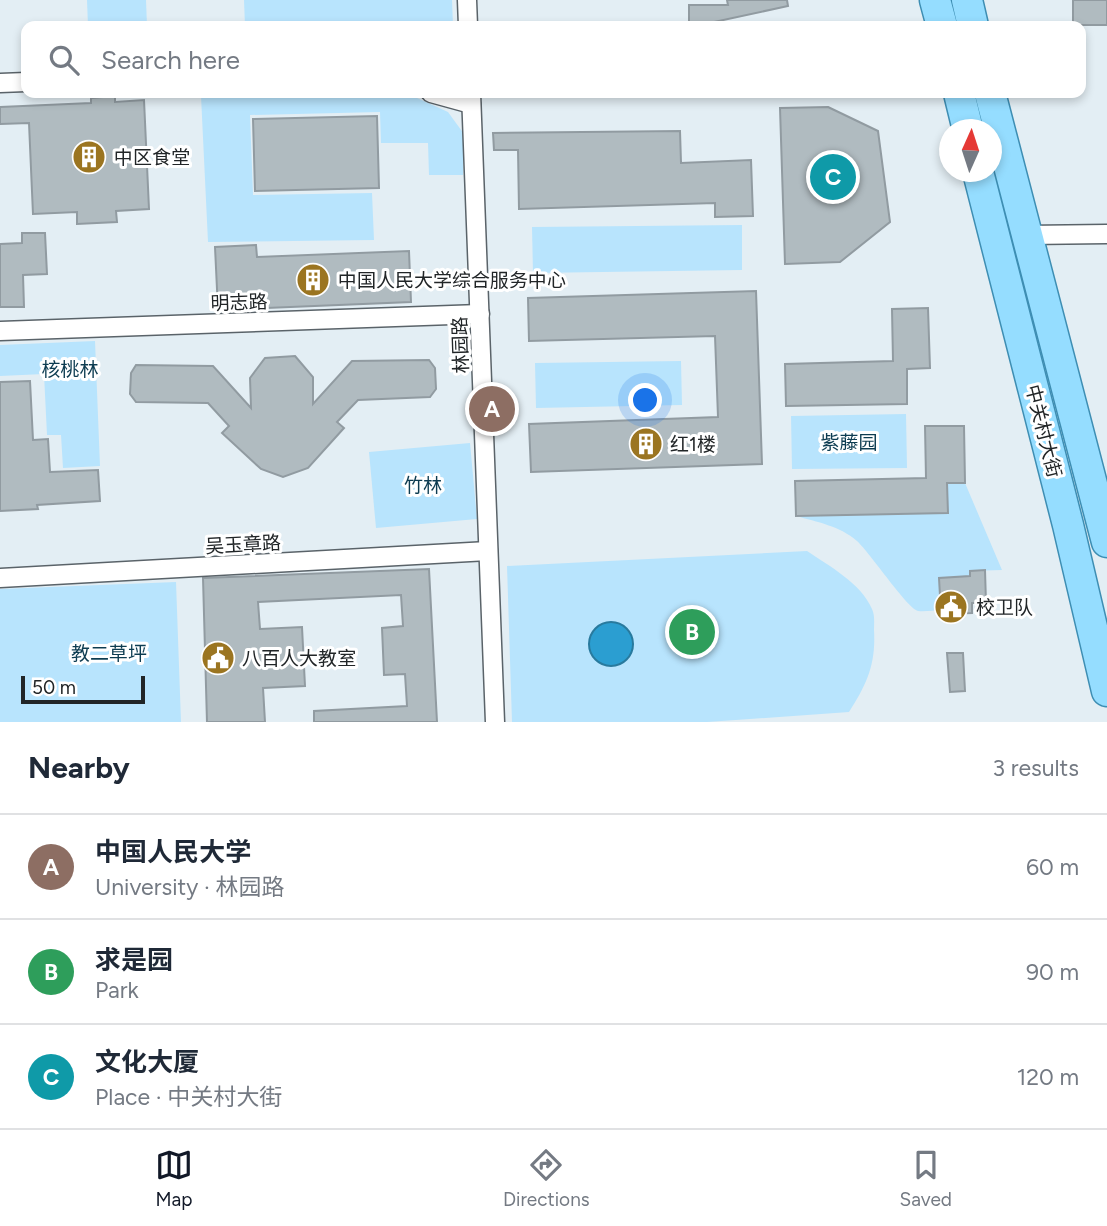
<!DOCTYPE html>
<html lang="en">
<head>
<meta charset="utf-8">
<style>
  :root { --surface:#fff; --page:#f6f6f7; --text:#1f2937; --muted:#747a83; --line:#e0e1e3; --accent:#111827 }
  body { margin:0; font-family:Figtree,"Noto Sans SC",sans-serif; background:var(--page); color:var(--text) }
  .compass { position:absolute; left:939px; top:119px; width:63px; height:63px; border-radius:50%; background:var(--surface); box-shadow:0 4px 10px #0003; rotate:3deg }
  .scale { position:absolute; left:21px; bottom:18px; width:124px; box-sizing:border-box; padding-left:7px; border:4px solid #212527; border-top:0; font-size:19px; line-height:24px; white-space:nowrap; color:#212527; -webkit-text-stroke:5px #fff; paint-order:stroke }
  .you { position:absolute; left:646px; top:401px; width:24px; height:24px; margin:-18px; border:5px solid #fff; border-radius:50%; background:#1a73e8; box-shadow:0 0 0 10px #1a73e833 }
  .badge { display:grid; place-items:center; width:46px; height:46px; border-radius:50%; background:var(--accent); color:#fff; font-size:23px; font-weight:700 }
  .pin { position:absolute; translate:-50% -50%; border:4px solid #fff; box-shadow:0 2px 7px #0006 }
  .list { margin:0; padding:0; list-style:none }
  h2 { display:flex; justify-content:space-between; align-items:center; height:91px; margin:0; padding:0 28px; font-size:30px }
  h2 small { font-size:23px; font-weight:400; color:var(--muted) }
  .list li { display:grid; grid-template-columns:46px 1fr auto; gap:21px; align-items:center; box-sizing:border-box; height:105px; padding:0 28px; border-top:2px solid var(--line) }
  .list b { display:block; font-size:26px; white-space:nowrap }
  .list p { margin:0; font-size:23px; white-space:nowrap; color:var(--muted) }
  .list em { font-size:23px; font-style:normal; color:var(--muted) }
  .icon { flex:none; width:38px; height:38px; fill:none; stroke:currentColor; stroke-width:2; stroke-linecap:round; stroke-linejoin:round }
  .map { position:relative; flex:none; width:1107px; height:722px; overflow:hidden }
  .search { position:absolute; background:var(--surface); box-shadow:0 4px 10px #0003; left:21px; right:21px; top:21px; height:77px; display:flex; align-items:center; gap:18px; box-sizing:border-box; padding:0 24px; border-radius:14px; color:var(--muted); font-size:26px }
  .sheet { height:406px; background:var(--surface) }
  nav { display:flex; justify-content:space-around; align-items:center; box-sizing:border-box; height:98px; border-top:2px solid var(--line); background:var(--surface); font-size:19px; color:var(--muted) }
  nav a { display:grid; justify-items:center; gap:4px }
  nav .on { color:var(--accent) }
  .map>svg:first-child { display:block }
  .green { fill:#b8e4fd }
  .water { fill:#2b9ed1; stroke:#287a9e; stroke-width:2 }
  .building { fill:#b0bbc0; stroke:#919ba1; stroke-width:2 }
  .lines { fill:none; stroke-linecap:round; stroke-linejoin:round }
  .minor-casing { stroke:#5a6369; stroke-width:21 }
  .primary-casing { stroke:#3e8eb3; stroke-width:33 }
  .minor { stroke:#fff; stroke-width:18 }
  .primary { stroke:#95ddff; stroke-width:30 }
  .labels { text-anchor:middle; stroke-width:6; stroke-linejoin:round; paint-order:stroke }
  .poi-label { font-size:19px; fill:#212527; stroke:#fff; text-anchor:start }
  .street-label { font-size:19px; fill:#212527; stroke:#fff }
  .park-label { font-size:19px; fill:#0d3c51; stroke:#fff }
</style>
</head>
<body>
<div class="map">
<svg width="1107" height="722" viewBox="0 0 1107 722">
  <rect width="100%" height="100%" fill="#e3eef4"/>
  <g class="green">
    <path d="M87 0H146L147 26H88Z"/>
    <path d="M244 0H452L453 26H245Z"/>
    <path d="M207 93H406L448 112 464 134 463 175H429L428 143H381L380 112 250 115 253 195 372 193 374 240 208 242 201 96Z"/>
    <path d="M742 225V270L533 273 532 227Z"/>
    <path d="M95 341 100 466 63 468 61 435H47L44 374 0 376V345Z"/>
    <path d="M681 361 682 405 536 408 535 363Z"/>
    <path d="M906 414 907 468 792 469 791 416Z"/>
    <path d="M470 443 477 519 376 528 369 452Z"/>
    <path d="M947 483H965L1002 570 970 571V576L940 578 941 610C934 610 925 612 918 611 907 608 871 554 857 541 840 526 817 522 796 516L947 513Z"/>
    <path d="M807 551C829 566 861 583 872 609 875 615 874 624 874 630 876 664 867 684 849 712L707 722H512L507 566Z"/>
    <path d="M176 582 181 722H0V589Z"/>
  </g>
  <circle class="water" cx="611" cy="644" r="22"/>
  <g class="building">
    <path d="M727 0H787L788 6 714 22 715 26H689V5H728Z"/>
    <rect x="1073" y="0" width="34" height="25"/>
    <path d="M115 96V102L144 100 149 209 116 211 117 222 77 224V212L33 214 29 123 0 124V107L91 103V98Z"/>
    <path d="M828 107 878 131 890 222 840 262 785 264 780 108Z"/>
    <path d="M377 116 379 188 255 191 253 119Z"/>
    <path d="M680 131 681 163 751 160 753 216 715 217V203L519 209 518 150H494L493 133Z"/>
    <path d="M22 233H45L47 274 23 275 24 307H0V244L22 243Z"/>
    <path d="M256 245 257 257 409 251 411 302 218 310 215 247Z"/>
    <path d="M756 291 762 464 531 472 529 424 718 417 715 336 529 341 528 298Z"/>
    <path d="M928 308 930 368 907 369V404L786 406 785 364 893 361 892 309Z"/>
    <path d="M295 356 313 377V404L352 361 429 360 435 368 436 389 430 397 358 400 337 422 344 428 308 468 283 477 261 469 222 433 229 426 208 403 136 402 130 394 131 373 136 365 213 366 251 408 250 378 265 358Z"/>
    <path d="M30 381 33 440 48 439 50 472 98 470 100 501 37 505 38 509 0 511V382Z"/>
    <path d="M925 426H964L965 483H947L948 513 796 516 795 481 926 478Z"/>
    <path d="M429 569 437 722H314V711L407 706 405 674 384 675 382 628 403 626 401 595 258 602 260 629 302 627 305 686 263 688 265 722H207L203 578Z"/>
    <path d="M985 570 986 603H972V613L941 614 939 578 970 576V571Z"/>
    <path d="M947 653H963L965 691 950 692Z"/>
  </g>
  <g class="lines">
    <defs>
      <g id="minor">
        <path d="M467 0 468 26"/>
        <path d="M0 83 26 82"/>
        <path d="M431 93 471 104"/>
        <path d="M471 93 495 722"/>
        <path d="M1027 235 1107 234"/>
        <path d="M0 331 480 314"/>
        <path d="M0 578 488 551"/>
      </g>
      <g id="primary">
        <path d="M935 0 942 26"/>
        <path d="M967 0 973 26"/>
        <path d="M959 93 968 130"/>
        <path d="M990 93 1107 542"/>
        <path d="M978 172 1068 525 1107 691"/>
      </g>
    </defs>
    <use href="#minor" class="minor-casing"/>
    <use href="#primary" class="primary-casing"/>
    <use href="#minor" class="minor"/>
    <use href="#primary" class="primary"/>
  </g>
  <defs>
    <symbol id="building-disc" viewBox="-11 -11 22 22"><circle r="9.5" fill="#9b7521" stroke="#fff"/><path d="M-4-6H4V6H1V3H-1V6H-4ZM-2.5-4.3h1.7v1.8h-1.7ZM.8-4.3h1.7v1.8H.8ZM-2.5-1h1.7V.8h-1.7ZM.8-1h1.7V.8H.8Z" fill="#fff"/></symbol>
    <symbol id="civic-disc" viewBox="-11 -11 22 22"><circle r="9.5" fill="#9b7521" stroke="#fff"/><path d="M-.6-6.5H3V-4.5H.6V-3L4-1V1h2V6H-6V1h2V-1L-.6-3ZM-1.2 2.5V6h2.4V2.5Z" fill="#fff"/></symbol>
  </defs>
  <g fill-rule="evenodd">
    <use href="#building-disc" x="70" y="138" width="38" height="38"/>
    <use href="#building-disc" x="294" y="261" width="38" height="38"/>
    <use href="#building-disc" x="627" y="425" width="38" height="38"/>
    <use href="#civic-disc" x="932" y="588" width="38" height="38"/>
    <use href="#civic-disc" x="199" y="639" width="38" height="38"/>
  </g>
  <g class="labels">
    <g class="poi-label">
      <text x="114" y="164">中区食堂</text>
      <text x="338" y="287">中国人民大学综合服务中心</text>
      <text x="670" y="451">红1楼</text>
      <text x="976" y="614">校卫队</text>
      <text x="242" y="665">八百人大教室</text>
    </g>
    <g class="street-label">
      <text transform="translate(239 302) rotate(-2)" y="7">明志路</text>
      <text transform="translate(460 345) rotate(-92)" y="7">林园路</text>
      <text transform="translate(1044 431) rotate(76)" y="7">中关村大街</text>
      <text transform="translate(243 544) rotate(-3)" y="7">吴玉章路</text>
    </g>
    <g class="park-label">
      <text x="70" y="376">核桃林</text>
      <text x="849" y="449">紫藤园</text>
      <text x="423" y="492">竹林</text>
      <text x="109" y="660">教二草坪</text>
    </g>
  </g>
</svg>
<svg class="compass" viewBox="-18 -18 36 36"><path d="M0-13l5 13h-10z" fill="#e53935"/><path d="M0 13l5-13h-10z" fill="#747a83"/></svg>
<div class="scale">50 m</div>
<div class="you"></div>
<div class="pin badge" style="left:492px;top:409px;background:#8d6e63">A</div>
<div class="pin badge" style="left:692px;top:632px;background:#2e9e5b">B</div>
<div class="pin badge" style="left:833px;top:177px;background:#0f9aa8">C</div>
<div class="search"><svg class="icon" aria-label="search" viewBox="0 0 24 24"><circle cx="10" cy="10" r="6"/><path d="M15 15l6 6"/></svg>Search here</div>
</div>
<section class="sheet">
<h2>Nearby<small>3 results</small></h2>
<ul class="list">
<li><span class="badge" style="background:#8d6e63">A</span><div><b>中国人民大学</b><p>University · 林园路</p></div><em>60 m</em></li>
<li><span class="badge" style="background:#2e9e5b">B</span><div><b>求是园</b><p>Park</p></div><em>90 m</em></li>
<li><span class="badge" style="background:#0f9aa8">C</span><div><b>文化大厦</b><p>Place · 中关村大街</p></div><em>120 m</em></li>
</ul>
</section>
<nav>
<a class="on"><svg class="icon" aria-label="map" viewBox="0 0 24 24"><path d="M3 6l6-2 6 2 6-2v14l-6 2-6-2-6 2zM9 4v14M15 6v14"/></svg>Map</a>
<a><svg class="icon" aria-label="directions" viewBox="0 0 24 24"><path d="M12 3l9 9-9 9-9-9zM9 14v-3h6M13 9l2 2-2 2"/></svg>Directions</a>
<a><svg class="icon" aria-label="saved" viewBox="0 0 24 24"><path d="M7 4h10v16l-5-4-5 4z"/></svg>Saved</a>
</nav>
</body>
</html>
